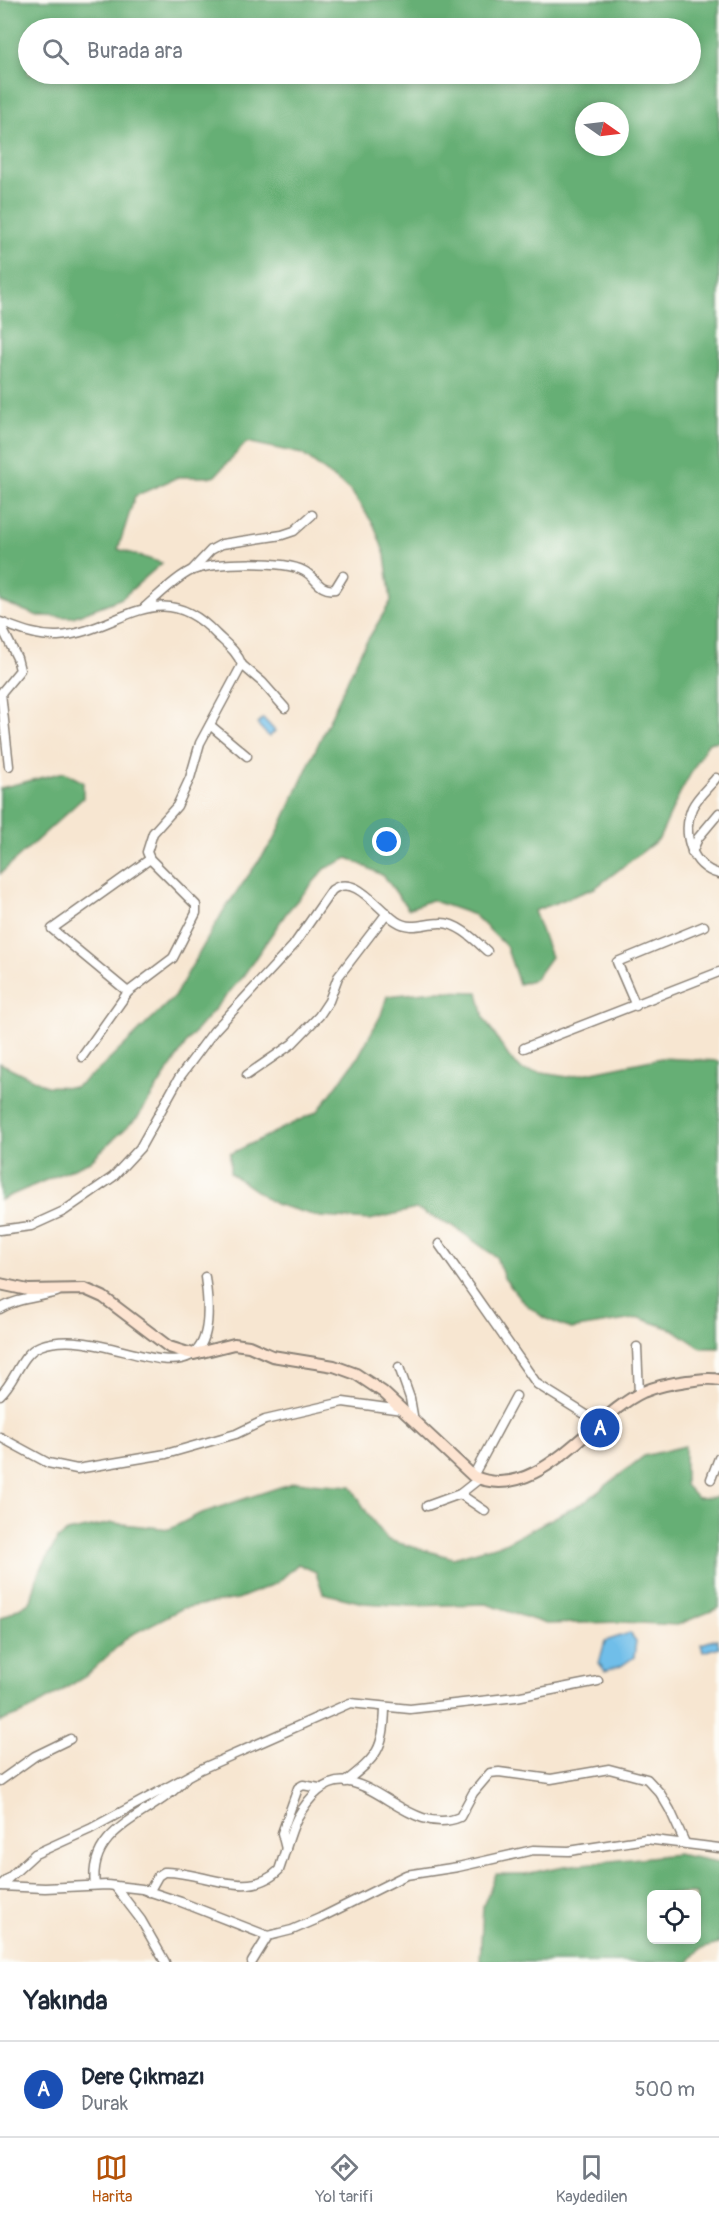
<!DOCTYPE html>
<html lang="tr">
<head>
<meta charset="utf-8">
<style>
  :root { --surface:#fff; --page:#f6f6f7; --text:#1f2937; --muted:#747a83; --line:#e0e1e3; --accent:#b45309 }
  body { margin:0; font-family:Pangolin,sans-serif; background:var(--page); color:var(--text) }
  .controls { position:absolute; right:18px; bottom:18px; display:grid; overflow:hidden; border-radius:9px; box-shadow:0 3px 9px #0003 }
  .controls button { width:54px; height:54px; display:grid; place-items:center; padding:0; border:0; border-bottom:2px solid var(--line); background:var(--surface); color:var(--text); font:30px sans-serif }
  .compass { position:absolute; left:575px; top:102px; width:54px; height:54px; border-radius:50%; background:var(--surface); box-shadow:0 3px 9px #0003; rotate:104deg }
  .you { position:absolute; left:387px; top:842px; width:21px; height:21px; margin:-15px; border:4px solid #fff; border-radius:50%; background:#1a73e8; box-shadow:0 0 0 9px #1a73e833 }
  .badge { display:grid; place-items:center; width:39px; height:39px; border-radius:50%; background:var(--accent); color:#fff; font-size:20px; font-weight:700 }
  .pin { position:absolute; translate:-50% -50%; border:3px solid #fff; box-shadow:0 2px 6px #0006 }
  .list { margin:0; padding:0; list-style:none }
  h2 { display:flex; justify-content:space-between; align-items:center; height:78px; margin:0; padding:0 24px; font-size:26px }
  h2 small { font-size:20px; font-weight:400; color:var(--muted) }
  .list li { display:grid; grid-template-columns:39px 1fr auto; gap:18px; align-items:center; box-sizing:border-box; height:96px; padding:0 24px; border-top:2px solid var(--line) }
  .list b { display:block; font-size:22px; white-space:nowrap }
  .list p { margin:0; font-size:20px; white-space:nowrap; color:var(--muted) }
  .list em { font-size:20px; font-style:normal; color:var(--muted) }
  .icon { flex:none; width:33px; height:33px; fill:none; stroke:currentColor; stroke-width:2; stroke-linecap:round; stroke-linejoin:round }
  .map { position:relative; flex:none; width:719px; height:1962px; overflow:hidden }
  .search { position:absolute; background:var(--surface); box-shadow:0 3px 9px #0003; left:18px; right:18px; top:18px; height:66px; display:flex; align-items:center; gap:15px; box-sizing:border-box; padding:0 21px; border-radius:33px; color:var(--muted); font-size:22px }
  .sheet { height:174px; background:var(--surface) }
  nav { display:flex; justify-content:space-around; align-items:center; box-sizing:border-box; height:84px; border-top:2px solid var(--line); background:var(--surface); font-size:16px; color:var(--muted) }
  nav a { display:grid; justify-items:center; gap:3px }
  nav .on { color:var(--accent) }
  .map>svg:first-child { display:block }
  .forest { fill:#66af75; stroke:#416648; stroke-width:1.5; fill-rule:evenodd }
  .water { fill:#6fbee9; stroke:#466d82; stroke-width:1.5 }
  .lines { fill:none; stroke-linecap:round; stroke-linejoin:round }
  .street-casing { stroke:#8a8176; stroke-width:11 }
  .secondary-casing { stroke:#8a8176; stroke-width:14 }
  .street { stroke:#fff; stroke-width:8 }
  .secondary { stroke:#fde4d1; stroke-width:10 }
</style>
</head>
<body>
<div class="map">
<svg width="719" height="1962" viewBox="0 0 719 1962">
  <rect width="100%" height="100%" fill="#fdfcf7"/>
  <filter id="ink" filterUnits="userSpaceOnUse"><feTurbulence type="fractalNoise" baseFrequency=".0167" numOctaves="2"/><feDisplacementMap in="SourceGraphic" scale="12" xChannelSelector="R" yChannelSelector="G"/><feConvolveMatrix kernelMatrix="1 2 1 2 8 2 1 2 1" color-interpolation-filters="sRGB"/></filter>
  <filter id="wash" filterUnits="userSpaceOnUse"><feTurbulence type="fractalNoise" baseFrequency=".008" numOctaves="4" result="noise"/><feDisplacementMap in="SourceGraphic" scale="24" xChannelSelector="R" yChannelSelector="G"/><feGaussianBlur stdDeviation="1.35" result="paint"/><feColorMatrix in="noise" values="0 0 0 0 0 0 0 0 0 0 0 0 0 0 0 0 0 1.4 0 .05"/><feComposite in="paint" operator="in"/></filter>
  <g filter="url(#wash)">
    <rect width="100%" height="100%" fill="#f7e6d1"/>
    <g class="forest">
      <path d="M0 0H719V741L708 743 680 793 659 839 595 888 534 911 551 957 535 979 519 984 506 946 474 915 431 900 408 909 384 876 348 858 326 868 287 912 243 976 189 1039 138 1117 90 1161 0 1200V1063L47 1086 75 1087 102 1067 174 997 224 910 275 838 361 651 391 601 385 555 374 525 351 491 302 454 247 442 214 477H178L135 496 118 549 162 563 122 598 73 617 38 616 0 601ZM690 28V74H28V28ZM584 111H620V147H584Z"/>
      <path d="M64 772 83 782V798L0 874V788Z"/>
      <path d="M435 991 478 992 484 1018 509 1057 522 1070 568 1077 661 1058 719 1061V1348H701L674 1330 640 1318 571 1329 544 1318 523 1302 504 1278 496 1257 453 1226 416 1209 370 1220 320 1217 275 1204 230 1173V1154L318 1111 358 1057 381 1015 387 996Z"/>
      <path d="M685 1446V1485L697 1498 719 1497V1608L677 1625 621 1622 546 1624 486 1604 410 1606 363 1603 323 1593 316 1572 298 1564 277 1583 238 1599 183 1608 129 1636 86 1676 28 1711 0 1722V1619L31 1601 38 1574 57 1540 67 1532 112 1523 170 1529 199 1514 295 1482 351 1486 369 1516 388 1540 453 1558 505 1543 586 1501 644 1456Z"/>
      <path d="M677 1854 719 1862V1944L700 1949 689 1962H480L483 1906 496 1874H525L564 1866ZM652 1894H696V1940H652Z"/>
    </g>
    <g class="water">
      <path d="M263 718 275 731 269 737 257 724Z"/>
      <path d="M630 1633 636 1641 634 1657 621 1666 605 1671 599 1663 605 1641Z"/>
      <path d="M717 1639 719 1647 703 1652 701 1644Z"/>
    </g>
  </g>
  <g filter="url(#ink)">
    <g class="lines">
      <defs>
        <g id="street">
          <path d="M192 570 211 550 222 544 282 535 294 531 312 515"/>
          <path d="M145 607C157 597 180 574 193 570 216 562 283 560 304 571 316 577 319 592 335 589L343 576"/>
          <path d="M0 622C19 629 37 637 58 636 119 632 159 573 216 634 226 644 237 651 242 665L200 743 190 778 177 806 153 833 147 852 150 859 196 905V913L173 958 128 992 52 929 150 859"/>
          <path d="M0 624 17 658 20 670 1 693 9 766"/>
          <path d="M242 665 262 682 285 708"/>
          <path d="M210 725 247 756"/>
          <path d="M716 778C709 787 697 797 692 808 682 833 690 866 719 874"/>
          <path d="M692 852 698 838 719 813"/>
          <path d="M636 1006 617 962 704 926"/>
          <path d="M524 1048 719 972"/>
          <path d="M82 1057 128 992"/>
          <path d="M247 1075 292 1044 319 1016 329 1001 338 977 387 913"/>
          <path d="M0 1230 31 1226 64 1211 113 1177 140 1148 179 1078 214 1031 293 946 332 890C355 873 376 908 396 921 411 931 424 923 440 923 457 922 475 940 487 951"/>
          <path d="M439 1244 537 1384 599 1423"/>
          <path d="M0 1309C17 1298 38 1298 57 1292"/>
          <path d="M637 1347 639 1394"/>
          <path d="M399 1367 410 1398 414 1421"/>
          <path d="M0 1395C16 1381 20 1354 40 1346 112 1319 227 1430 205 1277"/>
          <path d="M0 1437 48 1463 77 1469 166 1454 236 1434 265 1420 343 1402 402 1410"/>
          <path d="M473 1476 516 1396"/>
          <path d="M711 1479 719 1458"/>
          <path d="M460 1494 485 1511"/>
          <path d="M427 1506 460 1494 479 1479"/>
          <path d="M0 1781 35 1756 70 1739"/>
          <path d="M345 1782C377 1757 384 1749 385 1708"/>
          <path d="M286 1849 282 1833 298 1788 303 1785 319 1788"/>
          <path d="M95 1885C87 1825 156 1815 185 1779"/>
          <path d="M0 1886 35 1854 90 1829 201 1769 350 1703 410 1709 516 1697 598 1681"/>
          <path d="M0 1886 45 1888 107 1885 142 1889 181 1902 268 1936"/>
          <path d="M115 1886 141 1920 165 1962"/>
          <path d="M149 1892 158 1876 164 1872C200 1870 248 1902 279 1870 285 1854 289 1834 297 1818 350 1724 398 1844 460 1817L473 1793 490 1773 499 1772 551 1779 609 1769 647 1779 660 1793 670 1810 685 1843"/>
          <path d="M252 1962 268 1936 292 1930 320 1918 406 1875 458 1867 533 1850 569 1851 646 1839 719 1848"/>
        </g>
        <path id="secondary" d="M0 1284 28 1290 85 1289 103 1297 169 1347 185 1352 194 1354 234 1344 249 1346 272 1356 334 1366 356 1374 383 1392 473 1476C537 1506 591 1416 643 1392 657 1386 672 1383 687 1381 699 1380 708 1377 719 1380"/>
      </defs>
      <use href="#street" class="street-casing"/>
      <use href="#secondary" class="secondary-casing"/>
      <use href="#street" class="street"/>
      <use href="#secondary" class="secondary"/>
    </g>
  </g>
</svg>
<div class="controls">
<button><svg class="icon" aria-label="locate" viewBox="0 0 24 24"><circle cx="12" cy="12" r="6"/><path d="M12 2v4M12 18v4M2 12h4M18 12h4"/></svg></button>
</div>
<svg class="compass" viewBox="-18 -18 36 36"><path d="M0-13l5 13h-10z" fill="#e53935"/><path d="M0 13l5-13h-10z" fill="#747a83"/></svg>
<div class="you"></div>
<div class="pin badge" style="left:600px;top:1428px;background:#1a4fb4">A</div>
<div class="search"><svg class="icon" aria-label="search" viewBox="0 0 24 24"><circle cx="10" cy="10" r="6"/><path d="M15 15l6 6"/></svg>Burada ara</div>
</div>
<section class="sheet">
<h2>Yakında<small></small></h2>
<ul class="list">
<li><span class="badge" style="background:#1a4fb4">A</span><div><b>Dere Çıkmazı</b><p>Durak</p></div><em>500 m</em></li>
</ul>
</section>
<nav>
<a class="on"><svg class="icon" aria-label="map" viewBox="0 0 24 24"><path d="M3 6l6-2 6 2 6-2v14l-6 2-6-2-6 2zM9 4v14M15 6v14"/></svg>Harita</a>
<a><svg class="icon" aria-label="directions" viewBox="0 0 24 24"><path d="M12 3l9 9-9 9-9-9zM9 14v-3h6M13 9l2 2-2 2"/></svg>Yol tarifi</a>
<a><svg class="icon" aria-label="saved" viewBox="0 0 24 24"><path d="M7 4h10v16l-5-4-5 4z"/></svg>Kaydedilen</a>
</nav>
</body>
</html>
